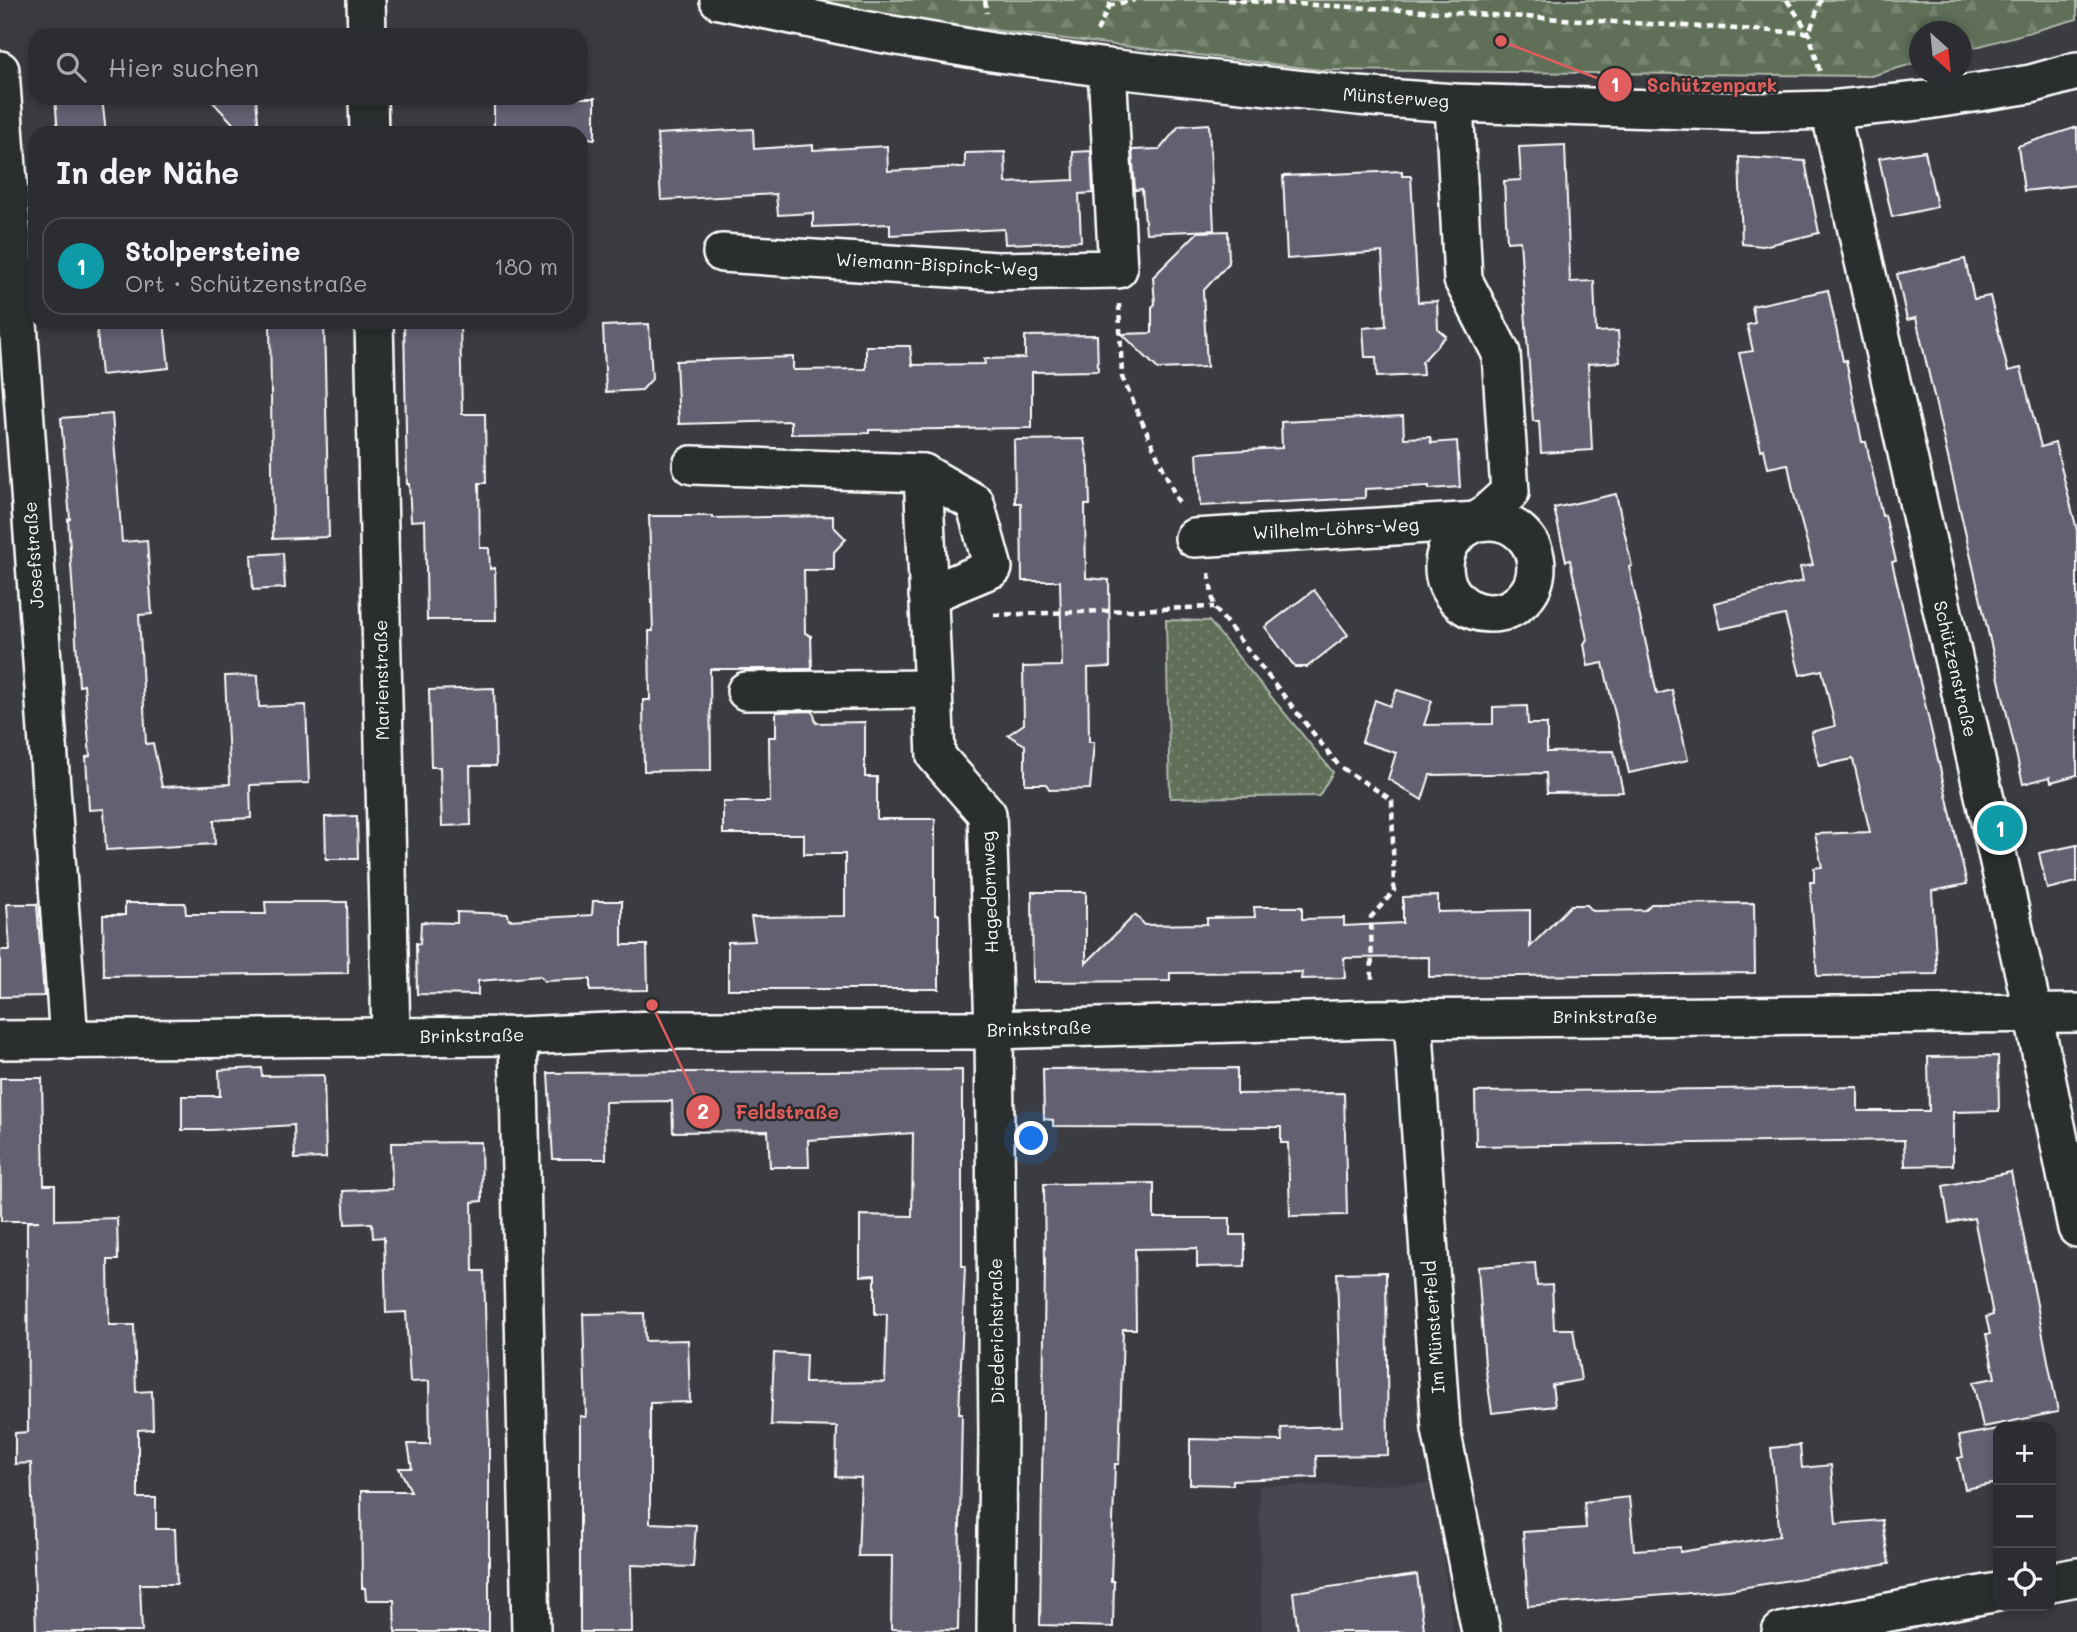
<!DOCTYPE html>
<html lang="de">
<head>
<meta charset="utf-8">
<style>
  :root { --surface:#2c2d32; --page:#34353a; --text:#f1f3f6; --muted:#a6a8ac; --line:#48494d; --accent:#95b2f1 }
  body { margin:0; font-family:Mali,sans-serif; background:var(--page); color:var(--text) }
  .controls { position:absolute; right:21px; bottom:21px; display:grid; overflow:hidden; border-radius:14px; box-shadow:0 4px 10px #0003 }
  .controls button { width:63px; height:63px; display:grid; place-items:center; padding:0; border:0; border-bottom:2px solid var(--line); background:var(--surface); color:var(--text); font:35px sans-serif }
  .compass { position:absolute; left:1909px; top:21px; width:63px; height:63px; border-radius:50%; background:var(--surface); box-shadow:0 4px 10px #0003; rotate:153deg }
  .you { position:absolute; left:1032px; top:1139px; width:24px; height:24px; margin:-18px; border:5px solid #fff; border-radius:50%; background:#1a73e8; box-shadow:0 0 0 10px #1a73e833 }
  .badge { display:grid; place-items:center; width:46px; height:46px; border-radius:50%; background:var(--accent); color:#fff; font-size:23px; font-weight:700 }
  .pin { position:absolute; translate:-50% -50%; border:4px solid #fff; box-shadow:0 2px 7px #0006 }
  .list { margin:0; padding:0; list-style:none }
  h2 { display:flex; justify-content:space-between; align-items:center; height:91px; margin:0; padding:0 28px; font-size:30px }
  h2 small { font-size:23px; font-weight:400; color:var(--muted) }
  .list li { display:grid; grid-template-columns:46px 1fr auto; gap:21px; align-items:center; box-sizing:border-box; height:98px; margin:0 14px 14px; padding:0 14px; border:2px solid var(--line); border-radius:21px }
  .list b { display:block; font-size:26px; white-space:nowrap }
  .list p { margin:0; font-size:23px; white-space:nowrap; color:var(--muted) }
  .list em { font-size:23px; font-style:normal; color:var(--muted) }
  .icon { flex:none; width:38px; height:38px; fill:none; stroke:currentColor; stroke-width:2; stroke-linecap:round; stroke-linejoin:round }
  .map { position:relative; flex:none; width:2077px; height:1632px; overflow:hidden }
  .search { position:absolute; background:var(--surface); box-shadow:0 4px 10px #0003; left:28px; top:28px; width:560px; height:77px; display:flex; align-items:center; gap:18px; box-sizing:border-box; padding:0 24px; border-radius:21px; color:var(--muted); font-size:26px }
  .panel { position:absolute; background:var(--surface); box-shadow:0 4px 10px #0003; left:28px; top:126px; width:560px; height:203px; border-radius:21px }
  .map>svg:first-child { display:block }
  .built { fill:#474750 }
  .forest { fill:url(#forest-firs); stroke:#b0b8ac; stroke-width:2 }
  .park { fill:url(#park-dots); stroke:#b0b8ac; stroke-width:2 }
  .building { fill:#636072; stroke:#fff; stroke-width:2 }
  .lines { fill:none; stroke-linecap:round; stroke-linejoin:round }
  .street-casing { stroke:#fff; stroke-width:42 }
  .path { stroke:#fff; stroke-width:4.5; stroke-dasharray:7 5; stroke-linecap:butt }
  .street { stroke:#2a2d2e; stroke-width:37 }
  .labels { text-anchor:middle; stroke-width:5; stroke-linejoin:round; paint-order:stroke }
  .street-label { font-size:18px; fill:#fff; stroke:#2a2d2e }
  .leader { fill:none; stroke:#e05e5e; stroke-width:2.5 }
  .callout-dot { fill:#e05e5e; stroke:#2a2d2e; stroke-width:2.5 }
  .mark-label { font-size:21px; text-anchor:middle; font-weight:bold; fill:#fff }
  .callout-label { font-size:19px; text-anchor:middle; font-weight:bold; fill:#e05e5e; stroke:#2a2d2e; stroke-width:5; stroke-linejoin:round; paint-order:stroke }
</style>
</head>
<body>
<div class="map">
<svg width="2077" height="1632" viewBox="0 0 2077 1632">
  <defs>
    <pattern id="forest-firs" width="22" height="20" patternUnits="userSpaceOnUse" patternTransform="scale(1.75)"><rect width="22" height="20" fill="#607058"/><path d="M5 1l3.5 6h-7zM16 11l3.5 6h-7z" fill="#788571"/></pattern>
    <pattern id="park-dots" width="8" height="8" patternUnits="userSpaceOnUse" patternTransform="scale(1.75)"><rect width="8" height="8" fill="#607058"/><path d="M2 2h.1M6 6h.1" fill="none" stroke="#788571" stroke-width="1.8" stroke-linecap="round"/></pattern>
  </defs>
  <rect width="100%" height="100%" fill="#3b3c42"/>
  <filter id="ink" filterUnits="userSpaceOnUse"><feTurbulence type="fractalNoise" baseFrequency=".0143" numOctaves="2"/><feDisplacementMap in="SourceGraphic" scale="14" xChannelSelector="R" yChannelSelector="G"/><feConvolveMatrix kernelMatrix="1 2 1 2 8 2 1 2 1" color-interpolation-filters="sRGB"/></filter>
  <g filter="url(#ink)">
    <path class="built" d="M1433 1484 1453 1632H1262L1259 1486Z"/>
    <path class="forest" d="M820 0H2077V19L1962 51V32H1920L1919 62 1871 76 1321 70 894 18Z"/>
    <path class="park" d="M1166 620 1209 621 1333 772 1319 796 1170 798Z"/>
    <g class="building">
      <path d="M55 98H102L106 133H58Z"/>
      <path d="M209 98H256L259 133H242Z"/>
      <path d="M494 98H595V139L581 137V133H494Z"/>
      <path d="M1209 124 1214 230 1146 233 1142 189 1135 190 1132 150 1160 149 1179 126Z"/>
      <path d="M2077 127V185L2024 191 2018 146Z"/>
      <path d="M753 129 754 149 813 145V150L887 146 888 171 965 167V153L1005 152 1006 183 1074 180 1073 152 1091 151 1093 193 1079 194 1081 241 1005 244 1004 229 890 235V224L813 227V213L778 215 776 194 661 200 657 134Z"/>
      <path d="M1565 145 1570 282 1594 281 1596 332 1618 331 1620 362 1588 364 1592 450 1541 453 1539 421H1533L1520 241 1507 242 1504 181 1521 180 1519 147Z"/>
      <path d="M1925 151 1937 207 1892 217 1879 158Z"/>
      <path d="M1739 157 1805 161 1819 233 1763 246 1742 244Z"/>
      <path d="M1402 171V176H1411L1418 302 1437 301 1438 329 1446 336 1422 362 1423 375 1377 377 1376 357H1365L1363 328 1386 326 1382 252 1287 259 1283 176Z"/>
      <path d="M1228 231 1229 263 1203 291 1207 367 1158 369 1122 334 1152 333V307L1155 304 1153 277 1198 232Z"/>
      <path d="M1965 259 1974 299 1990 296 2008 371 2021 368 2041 447 2055 443 2077 530V775L2051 782 2050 777 2023 784 1916 318 1907 320 1897 274Z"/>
      <path d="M1828 290 1843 361 1846 360 1862 442H1866L1882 516 1885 515 1896 561 1892 562 1967 884 1932 891 1937 974 1817 976 1810 882H1814V868L1822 867 1815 834 1870 832 1853 759 1819 766 1811 732 1835 726 1822 670 1800 675 1785 615 1720 629 1714 603 1803 581 1800 567 1813 565 1794 495 1788 464 1768 468 1764 449 1761 450 1739 353 1753 351 1747 325 1755 323 1752 306Z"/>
      <path d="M96 322H164L169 368 101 375Z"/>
      <path d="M270 322H324L329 537 273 539Z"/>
      <path d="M404 322H460L462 414H485L486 483H479L480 548H489L490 569 495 568 496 620H427L425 520 411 521 409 484H407Z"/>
      <path d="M649 324 652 379 642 390 606 392 603 326Z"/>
      <path d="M1097 335 1098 371 1032 372V428L869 430V433L791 434V421L679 424 676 361 793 357V370L866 369V346H910L912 365 985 364 984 359 1025 358V336Z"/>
      <path d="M112 414 122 542 147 540 152 614 139 615 146 744 153 743 162 787 230 784 225 676 258 675 259 707 306 705 309 783 250 785 251 818 214 820 215 844 106 850 104 809 89 810 86 757 90 756 84 685 79 686 68 519H70L61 418Z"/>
      <path d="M1403 416 1404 438 1430 437 1431 443 1457 441 1460 487 1429 489V486L1365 489V498L1200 506 1197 453 1282 448 1281 422Z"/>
      <path d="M1084 439 1089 468 1090 505H1085L1086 578 1109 580 1110 667 1088 668 1089 742H1094L1090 789 1050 790 1046 784H1025V745L1008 735 1024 724 1023 667 1062 666 1060 581H1022L1021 503H1015L1014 440Z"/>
      <path d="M1616 494 1632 566 1629 567 1657 694 1672 690 1688 760 1629 773 1603 663 1588 666 1584 644 1587 639 1570 560 1566 561 1554 508Z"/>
      <path d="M649 516H713V518L833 516V526L846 539 834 552V570H804L805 633 811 636 812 669H710L711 770 644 771 643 700H650L649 631H653Z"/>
      <path d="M283 553 285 588 253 590 251 555Z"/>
      <path d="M1314 590 1348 635 1307 667H1295L1265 627Z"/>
      <path d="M494 688 496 766H470L471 825 442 826 440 767H431L429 690Z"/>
      <path d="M1397 690 1432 701 1424 725 1493 724V707L1527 706 1528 724H1547V752L1614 751 1623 792 1547 793 1546 773 1430 775 1422 800 1388 779 1396 753 1362 742 1375 700 1390 706Z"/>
      <path d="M813 711 816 723 865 722V777H877V819H935V915H939V989H728V942L755 941 751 917 845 916V854H804V834H723V802H770L769 737H776V712Z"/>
      <path d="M357 816 358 859H326L325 817Z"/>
      <path d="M2077 845V882L2047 889 2039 853Z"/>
      <path d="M1032 892H1086V963L1135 915 1145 925 1207 924V918L1255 917 1254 907H1302V919L1344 918V926L1403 923V897L1438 896V912L1530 910V947L1571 905H1587L1593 911 1645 910 1651 904 1754 903 1755 973 1429 977V957L1344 958 1345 978 1301 979 1302 972 1170 973V981L1033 982Z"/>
      <path d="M593 901H622V945H647L648 990 590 991V979L544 981 540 976 478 981V995L417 994 416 943 420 944 421 922 457 923V912L508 914 509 920 592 915Z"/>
      <path d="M265 902H347L348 973 104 976 103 915H125V903H185L186 914H266Z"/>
      <path d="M7 904H37L44 996 0 997V950H10Z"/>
      <path d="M1998 1056 1999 1111 1953 1112V1165L1905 1166 1904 1140 1476 1146 1475 1092 1858 1087V1111H1929L1928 1057Z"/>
      <path d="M261 1068 262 1076 324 1075 326 1158 295 1159 294 1125 211 1130H182V1096H220L219 1070Z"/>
      <path d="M1237 1068V1094L1344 1093 1347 1215 1290 1216 1288 1143H1281V1127L1053 1126V1120L1044 1119 1043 1069Z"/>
      <path d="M962 1070V1266H965L959 1413H962L958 1630 891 1629 892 1556H858L861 1478 836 1477 837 1427 771 1425 774 1353 806 1355 805 1383 885 1382 887 1314H875V1275L860 1276V1215L912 1216 913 1133 808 1140 809 1167H770L768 1131 673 1132 672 1101 605 1102 606 1159H553L548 1073Z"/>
      <path d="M0 1078H42L44 1185H55V1220L117 1218 118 1260H108L109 1325H134L136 1392 152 1391 153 1429 138 1430V1498H156V1529H175L177 1584H140L142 1632H36L31 1463 15 1464V1433L28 1432 27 1222 39 1221H1Z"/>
      <path d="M481 1142 482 1201 472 1202 473 1271H484L489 1444V1632H395L394 1600H366L365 1588H362L361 1491H411L399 1468H412L408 1444H430L429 1381 410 1382 406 1312 386 1313 384 1237 373 1238 372 1223 345 1224 343 1191 392 1189 391 1143Z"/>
      <path d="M2011 1172 2058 1412 1983 1427 1973 1382 1995 1378 1986 1334H1990L1986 1317 1993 1315 1974 1218 1949 1223 1943 1186Z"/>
      <path d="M1154 1183V1218H1230V1235H1245V1266L1197 1267V1248L1135 1249 1136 1329H1123L1119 1464H1115L1111 1581H1114L1113 1627 1040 1625 1045 1264 1044 1184Z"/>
      <path d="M1535 1263 1537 1286 1552 1285 1554 1329H1573L1581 1380 1552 1385 1555 1406 1492 1413 1485 1365 1478 1267Z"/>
      <path d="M1386 1272 1388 1455 1316 1456 1317 1477 1233 1480V1485L1190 1484V1439L1282 1441 1281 1428 1342 1426 1337 1273Z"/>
      <path d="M644 1313 645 1341 688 1340 690 1402 650 1403V1523L696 1525 693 1567 631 1565 632 1632H580V1416L586 1417 583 1314Z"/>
      <path d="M1998 1429V1483L1965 1489 1958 1458 1963 1457 1959 1436Z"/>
      <path d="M1800 1445 1802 1468 1831 1465 1836 1524 1882 1520 1889 1564 1728 1590 1528 1606 1523 1532 1586 1528 1584 1502 1629 1497 1634 1550 1680 1547V1552L1780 1536 1771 1448Z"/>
      <path d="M1417 1575 1424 1629 1422 1632H1298L1293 1592Z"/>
    </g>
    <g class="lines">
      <defs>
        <g id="street">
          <path d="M366 0 367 35"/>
          <path d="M719 0 874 32 992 52 1107 68 1358 96 1454 103 1756 112 1830 110 1928 100 2031 84 2077 71"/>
          <path d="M0 70 69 1040"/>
          <path d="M368 98 369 133"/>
          <path d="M1830 110 2033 1013 2077 1228"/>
          <path d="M722 253 997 271 1118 269 1107 68"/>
          <path d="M374 322 391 1037"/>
          <path d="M692 465 923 473 936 756 987 814 994 1030 998 1433 996 1632"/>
          <path d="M923 473 975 503 993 568 928 595"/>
          <circle cx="1490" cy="567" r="46"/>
          <path d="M1194 538 1478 521 1510 492 1501 353 1463 280 1454 103"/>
          <path d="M746 691 932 689"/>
          <path d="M1413 1018 1441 1429 1481 1632"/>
          <path d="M518 1036 531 1632"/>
          <path d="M0 1040 518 1036 654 1030H994L1373 1019 2077 1013"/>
          <path d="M2051 1582 2077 1577"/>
          <path d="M1781 1632 1998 1592"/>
        </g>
      </defs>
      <use href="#street" class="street-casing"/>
      <g class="path">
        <path d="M985 0 987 13"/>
        <path d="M1227 0 1809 33 1821 0"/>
        <path d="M1787 0 1809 33 1820 72"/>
        <path d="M1108 6 1135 0"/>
        <path d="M1097 31 1112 0"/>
        <path d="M1119 304 1122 377 1179 504"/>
        <path d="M1209 573 1214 607 1339 766 1392 800 1394 891 1371 917 1372 983"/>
        <path d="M994 615 1214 607"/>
      </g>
      <use href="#street" class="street"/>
    </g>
  </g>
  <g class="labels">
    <g class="street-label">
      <text transform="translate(1396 98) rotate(4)" y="6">Münsterweg</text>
      <text transform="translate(937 265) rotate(3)" y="6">Wiemann-Bispinck-Weg</text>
      <text transform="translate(1336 529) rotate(-3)" y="6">Wilhelm-Löhrs-Weg</text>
      <text transform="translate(34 555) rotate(-94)" y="6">Josefstraße</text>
      <text transform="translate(1955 669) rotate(77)" y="6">Schützenstraße</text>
      <text transform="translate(382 680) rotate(-91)" y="6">Marienstraße</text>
      <text transform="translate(990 892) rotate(-92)" y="6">Hagedornweg</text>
      <text x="1605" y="1023">Brinkstraße</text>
      <text transform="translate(1039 1029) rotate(-2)" y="6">Brinkstraße</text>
      <text transform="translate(472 1036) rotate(-1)" y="6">Brinkstraße</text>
      <text transform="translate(1434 1327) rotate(-94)" y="6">Im Münsterfeld</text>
      <text transform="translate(997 1331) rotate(-91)" y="6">Diederichstraße</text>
    </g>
  </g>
  <path class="leader" d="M1501 41L1615 85M652 1005L703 1112"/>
  <g class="callout-dot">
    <circle cx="1501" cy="41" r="7"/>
    <circle cx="652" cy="1005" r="7"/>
    <circle cx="1615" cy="85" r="18"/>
    <circle cx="703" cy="1112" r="18"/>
  </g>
  <g class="mark-label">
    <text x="1615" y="92">1</text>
    <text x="703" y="1119">2</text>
  </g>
  <g class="callout-label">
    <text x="1712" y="92">Schützenpark</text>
    <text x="787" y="1119">Feldstraße</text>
  </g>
</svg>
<div class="controls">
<button>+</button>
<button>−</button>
<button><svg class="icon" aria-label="locate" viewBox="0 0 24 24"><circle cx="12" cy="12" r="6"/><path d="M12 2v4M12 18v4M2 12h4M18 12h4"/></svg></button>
</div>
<svg class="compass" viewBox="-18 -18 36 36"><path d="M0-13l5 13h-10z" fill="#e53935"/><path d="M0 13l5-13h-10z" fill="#a6a8ac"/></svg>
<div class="you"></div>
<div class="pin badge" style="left:2000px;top:828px;background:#0f9aa8">1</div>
<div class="search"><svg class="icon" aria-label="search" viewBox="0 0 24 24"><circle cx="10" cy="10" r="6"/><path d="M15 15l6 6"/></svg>Hier suchen</div>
<section class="panel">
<h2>In der Nähe<small></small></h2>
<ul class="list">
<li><span class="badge" style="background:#0f9aa8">1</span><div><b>Stolpersteine</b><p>Ort · Schützenstraße</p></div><em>180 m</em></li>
</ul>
</section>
</div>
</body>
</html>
